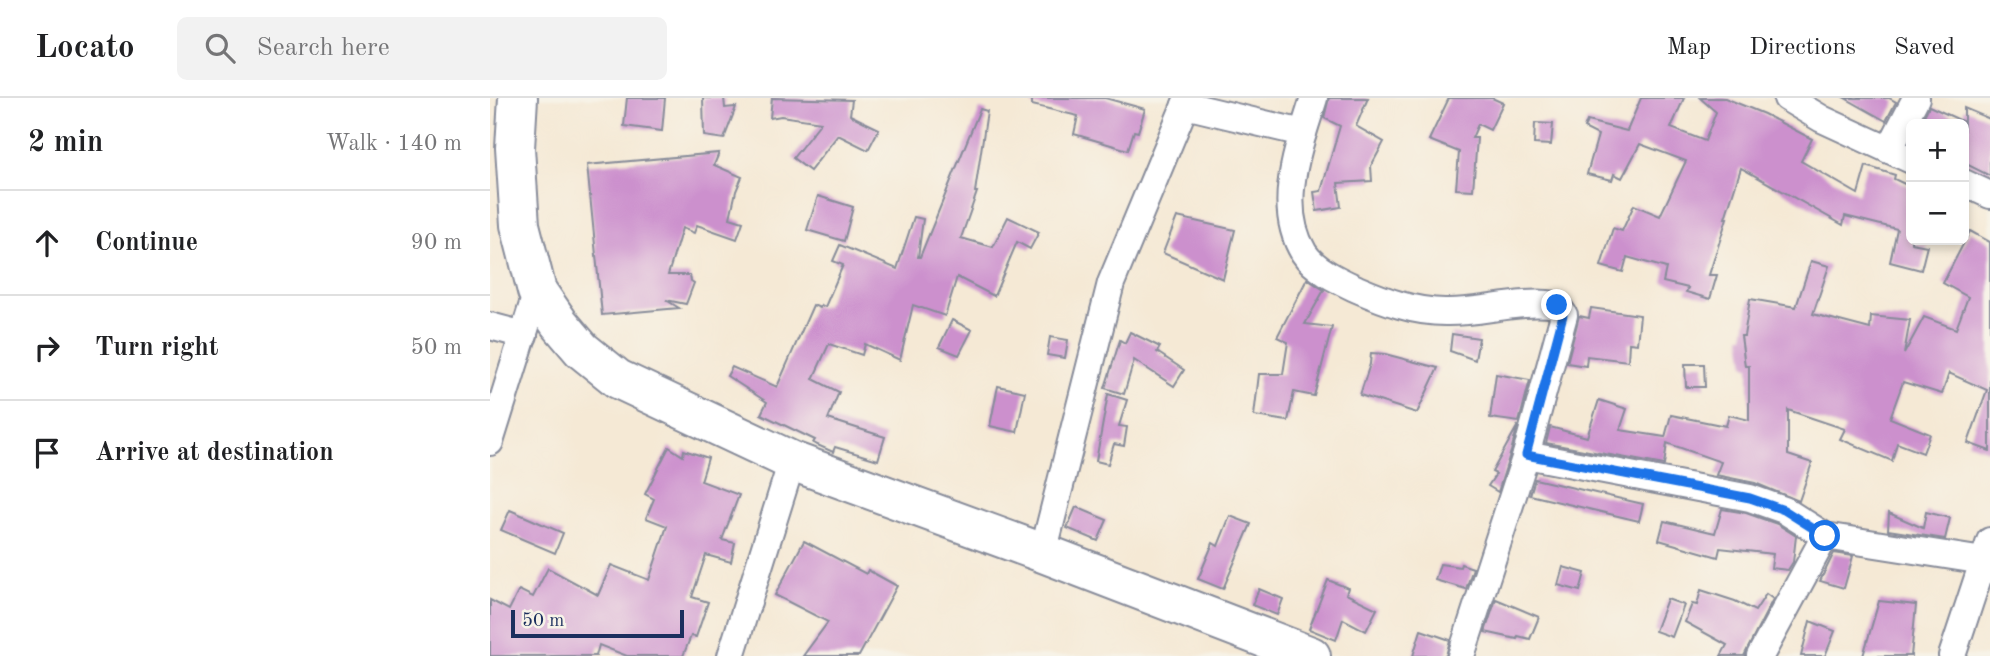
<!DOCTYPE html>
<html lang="en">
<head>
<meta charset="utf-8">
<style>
  :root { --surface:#fff; --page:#f2f2f2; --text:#202124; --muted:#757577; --line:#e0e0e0 }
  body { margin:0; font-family:"Old Standard TT",serif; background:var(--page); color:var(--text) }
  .controls { position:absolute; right:21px; top:21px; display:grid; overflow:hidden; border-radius:10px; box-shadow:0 4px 10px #0003 }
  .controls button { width:63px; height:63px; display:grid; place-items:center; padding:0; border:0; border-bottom:2px solid var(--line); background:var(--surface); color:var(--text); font:35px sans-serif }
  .scale { position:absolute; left:21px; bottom:18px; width:173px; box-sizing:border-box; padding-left:7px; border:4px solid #1b2f5e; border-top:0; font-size:19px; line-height:24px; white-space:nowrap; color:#1b2f5e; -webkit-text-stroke:5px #f7f3e8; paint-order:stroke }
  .stop { position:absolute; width:21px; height:21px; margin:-16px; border:5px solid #1a73e8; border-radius:50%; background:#fff }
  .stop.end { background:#1a73e8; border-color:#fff; box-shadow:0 2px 7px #0008 }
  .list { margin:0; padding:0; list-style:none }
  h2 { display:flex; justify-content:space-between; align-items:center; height:91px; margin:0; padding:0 28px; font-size:30px }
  h2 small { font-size:23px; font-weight:400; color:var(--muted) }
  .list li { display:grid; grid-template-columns:46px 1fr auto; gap:21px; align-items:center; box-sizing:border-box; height:105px; padding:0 28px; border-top:2px solid var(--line) }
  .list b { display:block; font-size:26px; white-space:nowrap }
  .list em { font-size:23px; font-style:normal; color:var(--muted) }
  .icon { flex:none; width:38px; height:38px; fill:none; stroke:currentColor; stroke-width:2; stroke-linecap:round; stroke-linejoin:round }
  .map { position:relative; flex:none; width:1500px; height:558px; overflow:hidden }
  header { display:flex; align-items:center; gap:42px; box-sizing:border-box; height:98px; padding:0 35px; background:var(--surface); border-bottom:2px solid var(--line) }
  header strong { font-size:33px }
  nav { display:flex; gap:38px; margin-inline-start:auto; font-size:24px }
  .search { width:490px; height:63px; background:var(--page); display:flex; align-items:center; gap:18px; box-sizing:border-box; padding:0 24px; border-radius:10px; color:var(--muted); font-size:26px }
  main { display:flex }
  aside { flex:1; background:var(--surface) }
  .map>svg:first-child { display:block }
  .building { fill:#cc90cd }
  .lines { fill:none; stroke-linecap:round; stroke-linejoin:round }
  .street-casing { stroke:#888c9a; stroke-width:30 }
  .secondary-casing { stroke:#888c9a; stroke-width:42 }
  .street { stroke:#fff; stroke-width:26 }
  .secondary { stroke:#fff; stroke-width:38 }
  .route { stroke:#1a73e8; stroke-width:9 }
</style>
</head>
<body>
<header>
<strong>Locato</strong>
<div class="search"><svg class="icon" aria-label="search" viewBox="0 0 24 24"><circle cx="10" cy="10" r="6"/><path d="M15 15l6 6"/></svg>Search here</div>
<nav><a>Map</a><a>Directions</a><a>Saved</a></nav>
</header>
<main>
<aside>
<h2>2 min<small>Walk · 140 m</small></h2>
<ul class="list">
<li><svg class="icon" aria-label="ahead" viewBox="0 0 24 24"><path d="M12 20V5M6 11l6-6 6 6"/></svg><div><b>Continue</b></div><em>90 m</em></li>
<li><svg class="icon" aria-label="right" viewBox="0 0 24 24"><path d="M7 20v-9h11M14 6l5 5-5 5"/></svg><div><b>Turn right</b></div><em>50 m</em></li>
<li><svg class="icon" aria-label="arrive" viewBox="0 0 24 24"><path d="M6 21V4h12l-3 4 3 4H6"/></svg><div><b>Arrive at destination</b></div></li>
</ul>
</aside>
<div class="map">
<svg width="1500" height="558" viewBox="0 0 1500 558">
  <rect width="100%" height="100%" fill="#f7f3e8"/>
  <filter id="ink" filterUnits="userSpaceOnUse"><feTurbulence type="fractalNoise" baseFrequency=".0143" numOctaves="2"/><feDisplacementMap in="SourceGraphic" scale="14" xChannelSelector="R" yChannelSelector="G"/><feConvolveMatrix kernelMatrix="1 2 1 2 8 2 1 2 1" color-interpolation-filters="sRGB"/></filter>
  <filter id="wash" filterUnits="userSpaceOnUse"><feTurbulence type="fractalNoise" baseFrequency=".00686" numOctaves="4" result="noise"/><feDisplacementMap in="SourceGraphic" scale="28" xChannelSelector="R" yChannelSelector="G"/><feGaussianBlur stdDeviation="1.57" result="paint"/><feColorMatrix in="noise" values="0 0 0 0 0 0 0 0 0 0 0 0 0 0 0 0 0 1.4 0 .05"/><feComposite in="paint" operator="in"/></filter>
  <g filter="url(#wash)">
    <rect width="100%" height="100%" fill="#f5e9d5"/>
    <g id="blocks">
      <g class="building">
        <path d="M137 0H175L172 33 134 28Z"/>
        <path d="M213 0H234L235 10 246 9 234 41 214 38Z"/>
        <path d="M282 0 362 2 360 17 389 31 378 52 348 37 320 73 303 60 331 24 291 18 280 20Z"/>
        <path d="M542 0H615L655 11 648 34 644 33 638 52 584 36 588 18 542 7Z"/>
        <path d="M839 0H878L866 28 894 44 881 68 882 83 848 85 851 109 827 113 824 94 831 93 850 28 834 20Z"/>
        <path d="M959 0H1002L1013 5 1000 32 988 26 982 40H987L983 92 966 91 969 54 939 42Z"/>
        <path d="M1151 0H1194L1181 30 1215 43 1226 14 1210 0H1235L1274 16 1322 41 1311 63 1368 96 1376 68 1405 77 1404 81 1421 89V145L1437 148 1431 172 1400 164 1407 131 1355 118 1353 127 1251 70 1235 120H1237L1219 177H1227L1220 201 1196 194 1198 190 1173 184 1176 170 1137 159 1133 174 1111 168 1123 130 1132 133 1144 107 1170 118 1196 63 1150 46 1132 80 1124 76 1122 82 1097 76 1108 37 1094 30 1097 23 1137 33Z"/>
        <path d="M1355 0H1399L1406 4 1396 23Z"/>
        <path d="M1439 8 1474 24V10L1500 21V78L1474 65V26H1430Z"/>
        <path d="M490 11 497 13 485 94H487L471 140 503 149 518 119 549 134 540 151 527 144 504 198 467 179 455 218 423 207 410 262 375 246 372 257 339 246 323 281 349 294 338 321 395 339 388 362 345 349 343 354 323 345 325 342 271 316 277 304 237 278 242 269 287 289 323 207 330 210 331 207 335 209 353 167 343 163 350 147 407 171 424 119 433 121 428 159H430Z"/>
        <path d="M1045 25 1063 26 1061 47 1044 46Z"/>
        <path d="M229 55 224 67 252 79 246 93 240 120 253 124 247 141 207 127 204 135 192 130 178 177H200L201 183 204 185 196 206 176 202 189 210 112 217 97 67Z"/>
        <path d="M328 98 363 109 354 143 317 132Z"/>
        <path d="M687 119 745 132 733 181 673 155Z"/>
        <path d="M1480 133 1500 144V353L1478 345 1497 292 1459 275 1452 296 1413 284 1400 320 1440 336 1433 355 1407 345 1402 363 1350 341 1355 331 1298 312V357L1322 365 1309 403 1265 385 1226 377 1231 364 1177 345 1174 367 1056 345 1060 329 1097 339 1109 302 1137 311 1130 332 1175 339 1181 317 1236 328 1239 317 1259 322V268H1255L1251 238H1254L1260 201 1306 209 1321 163 1339 168 1323 216 1380 231 1381 218 1420 222 1414 256 1434 219 1466 231 1478 199 1453 185Z"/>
        <path d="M817 181 834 192 815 226 842 229 824 298 804 294 798 323 764 318 769 276H793L798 244 787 239Z"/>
        <path d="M1101 210 1150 217 1147 246 1139 245 1138 263 1097 258 1096 268 1077 265 1089 218 1099 220Z"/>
        <path d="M462 222 482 232 469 257 449 249Z"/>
        <path d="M640 234 670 249 667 254 694 272 684 288 644 262 634 296 615 290 630 242 635 245Z"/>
        <path d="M962 236 989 240 985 262 960 253Z"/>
        <path d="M560 239 578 242 575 260 557 257Z"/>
        <path d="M881 255 895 256 948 270 927 315 870 297 880 266Z"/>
        <path d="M1195 266H1214L1215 289H1196Z"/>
        <path d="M1006 276 1040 282 1029 324 1000 320Z"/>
        <path d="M508 288 535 294 527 334 500 328Z"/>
        <path d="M618 296 637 302 629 328 637 329 634 348 624 346 618 366 606 363Z"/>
        <path d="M1028 327 1021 353 1008 394 998 388 1006 376 1002 374Z"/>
        <path d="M179 349 193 358 194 352 218 360 211 383 249 397 232 442 245 445 241 464 216 457 202 499 218 504 206 539 201 538 193 558H137L109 547 106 558H0V502L19 512 29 492 43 499 58 470 108 497 121 467 159 482 177 428 156 420 164 401 155 396Z"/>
        <path d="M1045 381 1153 406 1149 423 1040 397Z"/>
        <path d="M586 409 617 422 608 443 577 430Z"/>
        <path d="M1232 411 1256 415 1287 426 1306 438 1303 464 1298 472 1281 470 1283 456 1230 450 1228 459 1169 442 1174 423 1225 435Z"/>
        <path d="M20 412 73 435 65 455 11 432Z"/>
        <path d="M1436 414 1460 420 1455 441 1398 432 1399 415 1433 430Z"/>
        <path d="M740 418 761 426 733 491 708 481 723 445 728 448Z"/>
        <path d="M314 443 376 476 378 472 407 488 369 558H313L338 524 285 497Z"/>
        <path d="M1344 455 1363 458 1354 490 1330 483Z"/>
        <path d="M950 466 970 469 971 466 983 470 976 491 945 482Z"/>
        <path d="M1073 469 1095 475 1090 493 1068 487Z"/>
        <path d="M838 482 858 490 856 496 887 511 876 533 853 521 846 542 819 531Z"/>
        <path d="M769 491 793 501 787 517 762 507Z"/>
        <path d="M1211 492 1245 503 1265 513 1276 496 1283 501 1254 558H1231L1237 547 1195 524 1202 506 1207 507Z"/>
        <path d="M1006 501 1049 519 1040 541 1028 538 1027 541 995 534Z"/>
        <path d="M1177 501 1194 507 1182 539 1165 533Z"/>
        <path d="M1389 503 1426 507 1421 558H1373Z"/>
        <path d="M1320 523 1345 533 1335 558H1311Z"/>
        <path d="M931 532 960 542 956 558H923Z"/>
      </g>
    </g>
  </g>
  <g filter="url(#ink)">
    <use href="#blocks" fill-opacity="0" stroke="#888c9a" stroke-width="2"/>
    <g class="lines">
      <defs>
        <g id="street">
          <path d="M824 0C809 49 785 108 814 155 825 172 850 183 867 191 895 203 924 214 955 214 992 215 1029 201 1067 207L1074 217 1036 357 971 558"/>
          <path d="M1297 0 1332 21 1421 62"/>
          <path d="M695 7 813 35"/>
          <path d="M1399 52 1426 0"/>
          <path d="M1474 85 1500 97"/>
          <path d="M0 228 34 237"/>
          <path d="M0 344 47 193"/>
          <path d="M1036 357 1260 400 1294 412 1335 438 1500 464"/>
          <path d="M553 455 621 185 698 0"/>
          <path d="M241 558 302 363"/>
          <path d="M1270 558 1335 438"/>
          <path d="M1462 558 1500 443"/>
        </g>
        <path id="secondary" d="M28 0 25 50 30 127 47 193 69 225 92 252 128 281 302 363 553 455 821 558"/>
      </defs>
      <use href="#street" class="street-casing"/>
      <use href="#secondary" class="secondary-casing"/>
      <use href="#street" class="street"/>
      <use href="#secondary" class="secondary"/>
    </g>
  </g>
  <g class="lines" filter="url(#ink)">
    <path class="route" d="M1067 207 1073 217 1036 357 1260 400 1294 412 1335 438"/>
  </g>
</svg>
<div class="controls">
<button>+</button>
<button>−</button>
</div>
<div class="scale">50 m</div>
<div class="stop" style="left:1335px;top:438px"></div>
<div class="stop end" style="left:1067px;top:207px"></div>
</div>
</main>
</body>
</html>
